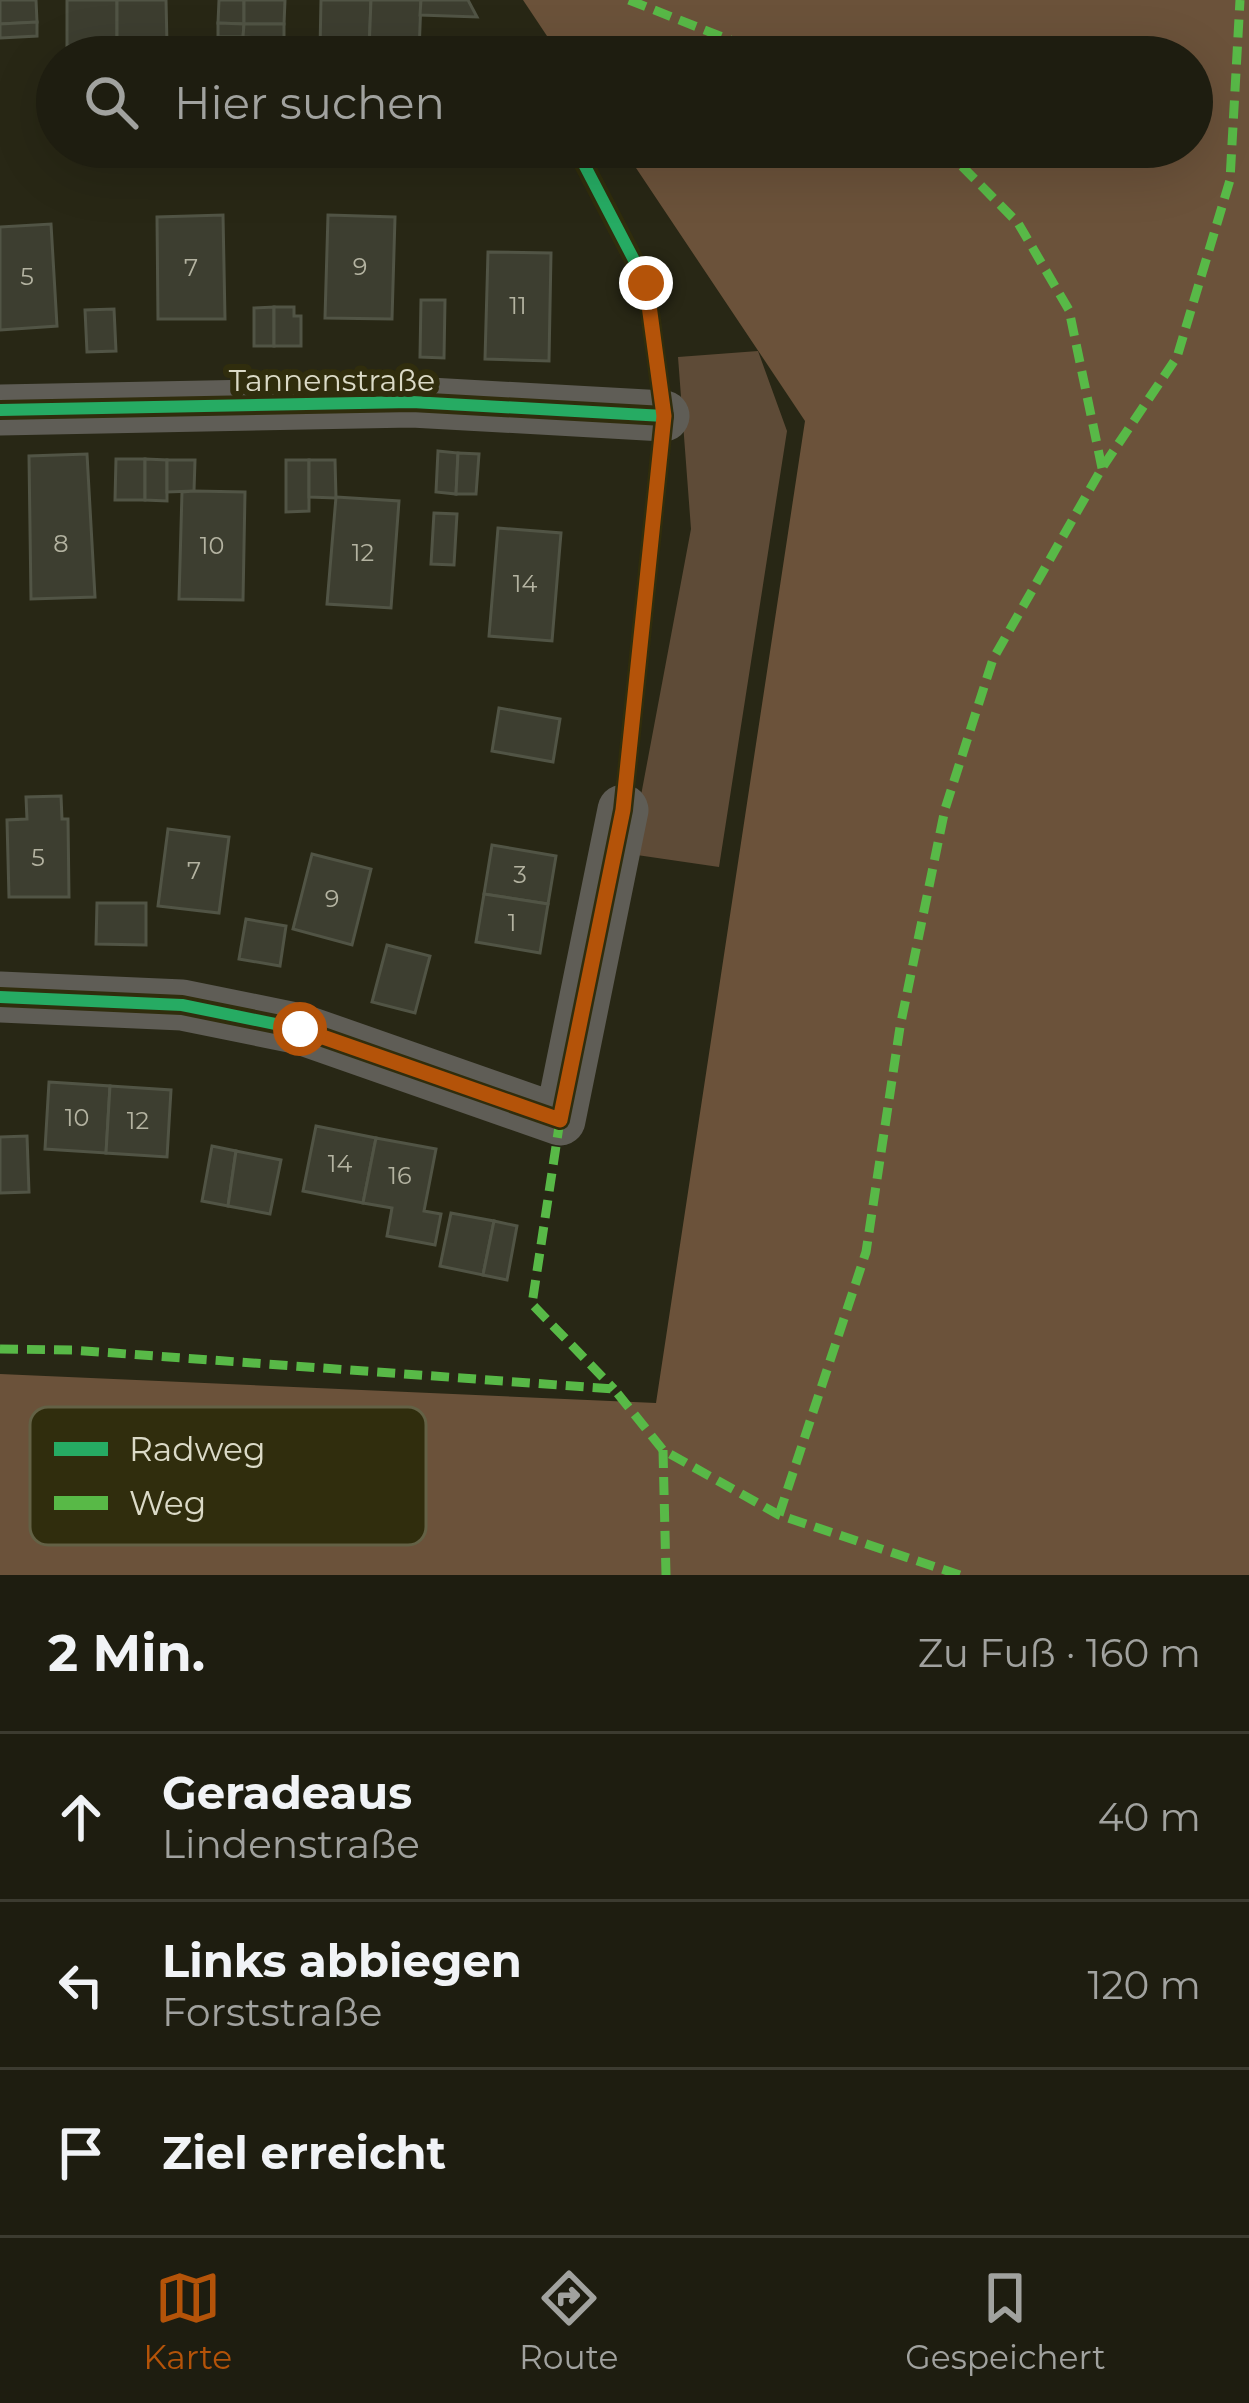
<!DOCTYPE html>
<html lang="de">
<head>
<meta charset="utf-8">
<style>
  :root { --surface:#1e1d10; --page:#2b2a1e; --text:#f1f3f6; --muted:#a1a29f; --line:#3c3b30; --accent:#b45309 }
  body { margin:0; font-family:Montserrat,sans-serif; background:var(--page); color:var(--text) }
  .stop { position:absolute; width:36px; height:36px; margin:-27px; border:9px solid #b45309; border-radius:50%; background:#fff }
  .stop.end { background:#b45309; border-color:#fff; box-shadow:0 3px 12px #0008 }
  .list { margin:0; padding:0; list-style:none }
  h2 { display:flex; justify-content:space-between; align-items:center; height:156px; margin:0; padding:0 48px; font-size:51px }
  h2 small { font-size:39px; font-weight:400; color:var(--muted) }
  .list li { display:grid; grid-template-columns:78px 1fr auto; gap:36px; align-items:center; box-sizing:border-box; height:168px; padding:0 48px; border-top:3px solid var(--line) }
  .list b { display:block; font-size:45px; white-space:nowrap }
  .list p { margin:0; font-size:39px; white-space:nowrap; color:var(--muted) }
  .list em { font-size:39px; font-style:normal; color:var(--muted) }
  .icon { flex:none; width:66px; height:66px; fill:none; stroke:currentColor; stroke-width:2; stroke-linecap:round; stroke-linejoin:round }
  .map { position:relative; flex:none; width:1249px; height:1575px; overflow:hidden }
  .search { position:absolute; background:var(--surface); box-shadow:0 12px 48px #0002; left:36px; right:36px; top:36px; height:132px; display:flex; align-items:center; gap:30px; box-sizing:border-box; padding:0 42px; border-radius:66px; color:var(--muted); font-size:45px }
  .sheet { height:660px; background:var(--surface) }
  nav { display:flex; justify-content:space-around; align-items:center; box-sizing:border-box; height:168px; border-top:3px solid var(--line); background:var(--surface); font-size:33px; color:var(--muted) }
  nav a { display:grid; justify-items:center; gap:6px }
  nav .on { color:var(--accent) }
  .map>svg:first-child { display:block }
  .green { fill:#5e4b37 }
  .forest { fill:#6b523a }
  .building { fill:#3d3e30; stroke:#515445; stroke-width:3 }
  .lines { fill:none; stroke-linecap:round; stroke-linejoin:round }
  .minor { stroke:#5f5d56; stroke-width:51 }
  .quiet { stroke:#58b947; stroke-width:9; stroke-dasharray:18 9; stroke-linecap:butt }
  .cycleway-casing { stroke:#302d0d; stroke-width:20 }
  .cycleway { stroke:#26ab63; stroke-width:12 }
  .route { stroke:#b45309; stroke-width:15 }
  .labels { text-anchor:middle; stroke-width:12; stroke-linejoin:round; paint-order:stroke }
  .number-label { font-size:24px; fill:#b4b3a1 }
  .street-label { font-size:30px; fill:#dbdac7; stroke:#302d0d }
  .key { fill:#302d0d; stroke:#636145; stroke-width:3 }
  .key-label { font-size:33px; fill:#dbdac7 }
</style>
</head>
<body>
<div class="map">
<svg width="1249" height="1575" viewBox="0 0 1249 1575">
  <rect width="100%" height="100%" fill="#282715"/>
  <path class="green" d="M758 351 787 431 719 867 630 854 691 529 678 357Z"/>
  <path class="forest" d="M523 0H1249V1575H0V1374L656 1403 805 421 622 147H1192V57H561Z"/>
  <g class="building">
    <path d="M0 0H36L37 22 0 24Z"/>
    <path d="M67 0H117V45L67 46Z"/>
    <path d="M117 0H166L167 45H117Z"/>
    <path d="M219 0H244V24L218 23Z"/>
    <path d="M244 0H285L284 24H244Z"/>
    <path d="M321 0H371L369 51 320 49Z"/>
    <path d="M371 0H421L419 53 369 51Z"/>
    <path d="M421 0H468L477 17 420 15Z"/>
    <path d="M37 22V36L0 38V24Z"/>
    <path d="M218 23 244 24 243 37H218Z"/>
    <path d="M244 24H284V39L243 37Z"/>
    <path d="M223 215 225 319H158L157 217Z"/>
    <path d="M328 215 395 217 392 319 325 318Z"/>
    <path d="M51 224 57 326 0 330V227Z"/>
    <path d="M488 252 551 253 549 361 485 359Z"/>
    <path d="M421 300H445L444 358 420 357Z"/>
    <path d="M274 307V346H254V308Z"/>
    <path d="M274 307H294V316H301V346H274Z"/>
    <path d="M114 309 116 351 87 352 85 310Z"/>
    <path d="M438 451 458 453 456 494 436 492Z"/>
    <path d="M458 453 479 454 476 494H456Z"/>
    <path d="M87 454 95 597 31 599 29 456Z"/>
    <path d="M116 459H145V500H115Z"/>
    <path d="M145 459 167 460V501L145 500Z"/>
    <path d="M167 460H195L194 491 167 492Z"/>
    <path d="M286 460H309V511L286 512Z"/>
    <path d="M309 460H335L336 498 309 497Z"/>
    <path d="M194 491 245 492 243 600 179 599 182 492Z"/>
    <path d="M336 497 399 501 391 608 327 604Z"/>
    <path d="M434 513 457 514 454 565 431 564Z"/>
    <path d="M498 528 561 533 552 641 489 636Z"/>
    <path d="M499 708 560 719 553 762 492 751Z"/>
    <path d="M61 796 62 819H68L69 897H9L7 820 27 819 26 797Z"/>
    <path d="M168 829 229 837 219 913 158 906Z"/>
    <path d="M492 845 556 856 548 904 484 894Z"/>
    <path d="M312 854 371 869 352 945 293 929Z"/>
    <path d="M484 894 548 904 540 953 476 942Z"/>
    <path d="M97 903H146V945L96 944Z"/>
    <path d="M246 919 286 926 280 966 239 959Z"/>
    <path d="M387 945 430 956 415 1013 372 1002Z"/>
    <path d="M49 1082 110 1086 106 1153 45 1149Z"/>
    <path d="M110 1086 171 1090 167 1157 106 1153Z"/>
    <path d="M316 1126 376 1138 363 1203 303 1191Z"/>
    <path d="M27 1136 29 1192 0 1193V1137Z"/>
    <path d="M376 1138 436 1149 424 1211 441 1214 435 1245 387 1236 392 1208 363 1203Z"/>
    <path d="M212 1146 236 1151 228 1206 202 1201Z"/>
    <path d="M236 1151 281 1160 270 1214 228 1206Z"/>
    <path d="M451 1213 494 1221 483 1275 440 1266Z"/>
    <path d="M494 1221 517 1226 507 1280 483 1275Z"/>
  </g>
  <g class="lines">
    <g class="minor">
      <path d="M0 410 412 402 664 416"/>
      <path d="M0 997 182 1005 300 1029 560 1120 623 810"/>
    </g>
    <g class="quiet">
      <path d="M629 0 773 57"/>
      <path d="M943 147 1018 223 1069 310 1102 468"/>
      <path d="M560 1120 532 1304 614 1389"/>
      <path d="M0 1349 72 1350 614 1389 663 1450 779 1515 960 1575"/>
      <path d="M663 1450 666 1575"/>
      <path d="M779 1515 866 1252 900 1027 945 809 993 659 1102 468 1177 357 1230 180 1240 0"/>
    </g>
    <defs>
      <g id="cycleway">
        <path d="M0 410 412 402 664 416"/>
        <path d="M0 997 182 1005 300 1029 560 1120 623 810 664 416 646 283 575 147"/>
      </g>
    </defs>
    <use href="#cycleway" class="cycleway-casing"/>
    <use href="#cycleway" class="cycleway"/>
  </g>
  <g class="lines">
    <path class="route" d="M300 1029 560 1120 623 810 664 416 646 283"/>
  </g>
  <g class="labels">
    <g class="number-label">
      <text x="360" y="275">9</text>
      <text x="191" y="276">7</text>
      <text x="27" y="285">5</text>
      <text x="518" y="314">11</text>
      <text x="61" y="552">8</text>
      <text x="212" y="554">10</text>
      <text x="363" y="561">12</text>
      <text x="525" y="592">14</text>
      <text x="38" y="866">5</text>
      <text x="194" y="879">7</text>
      <text x="520" y="883">3</text>
      <text x="332" y="907">9</text>
      <text x="512" y="931">1</text>
      <text x="77" y="1126">10</text>
      <text x="138" y="1129">12</text>
      <text x="340" y="1172">14</text>
      <text x="400" y="1184">16</text>
    </g>
    <g class="street-label">
      <text x="332" y="391">Tannenstraße</text>
    </g>
  </g>
  <rect x="30" y="1407" width="396" height="138" rx="18" class="key"/>
  <rect x="54" y="1442" width="54" height="14" fill="#26ab63"/>
  <rect x="54" y="1496" width="54" height="14" fill="#58b947"/>
  <g class="key-label">
    <text x="129" y="1461">Radweg</text>
    <text x="129" y="1515">Weg</text>
  </g>
</svg>
<div class="stop" style="left:300px;top:1029px"></div>
<div class="stop end" style="left:646px;top:283px"></div>
<div class="search"><svg class="icon" aria-label="search" viewBox="0 0 24 24"><circle cx="10" cy="10" r="6"/><path d="M15 15l6 6"/></svg>Hier suchen</div>
</div>
<section class="sheet">
<h2>2 Min.<small>Zu Fuß · 160 m</small></h2>
<ul class="list">
<li><svg class="icon" aria-label="ahead" viewBox="0 0 24 24"><path d="M12 20V5M6 11l6-6 6 6"/></svg><div><b>Geradeaus</b><p>Lindenstraße</p></div><em>40 m</em></li>
<li><svg class="icon" aria-label="left" viewBox="0 0 24 24"><path d="M17 20v-9H6M10 6l-5 5 5 5"/></svg><div><b>Links abbiegen</b><p>Forststraße</p></div><em>120 m</em></li>
<li><svg class="icon" aria-label="arrive" viewBox="0 0 24 24"><path d="M6 21V4h12l-3 4 3 4H6"/></svg><div><b>Ziel erreicht</b></div></li>
</ul>
</section>
<nav>
<a class="on"><svg class="icon" aria-label="map" viewBox="0 0 24 24"><path d="M3 6l6-2 6 2 6-2v14l-6 2-6-2-6 2zM9 4v14M15 6v14"/></svg>Karte</a>
<a><svg class="icon" aria-label="directions" viewBox="0 0 24 24"><path d="M12 3l9 9-9 9-9-9zM9 14v-3h6M13 9l2 2-2 2"/></svg>Route</a>
<a><svg class="icon" aria-label="saved" viewBox="0 0 24 24"><path d="M7 4h10v16l-5-4-5 4z"/></svg>Gespeichert</a>
</nav>
</body>
</html>
